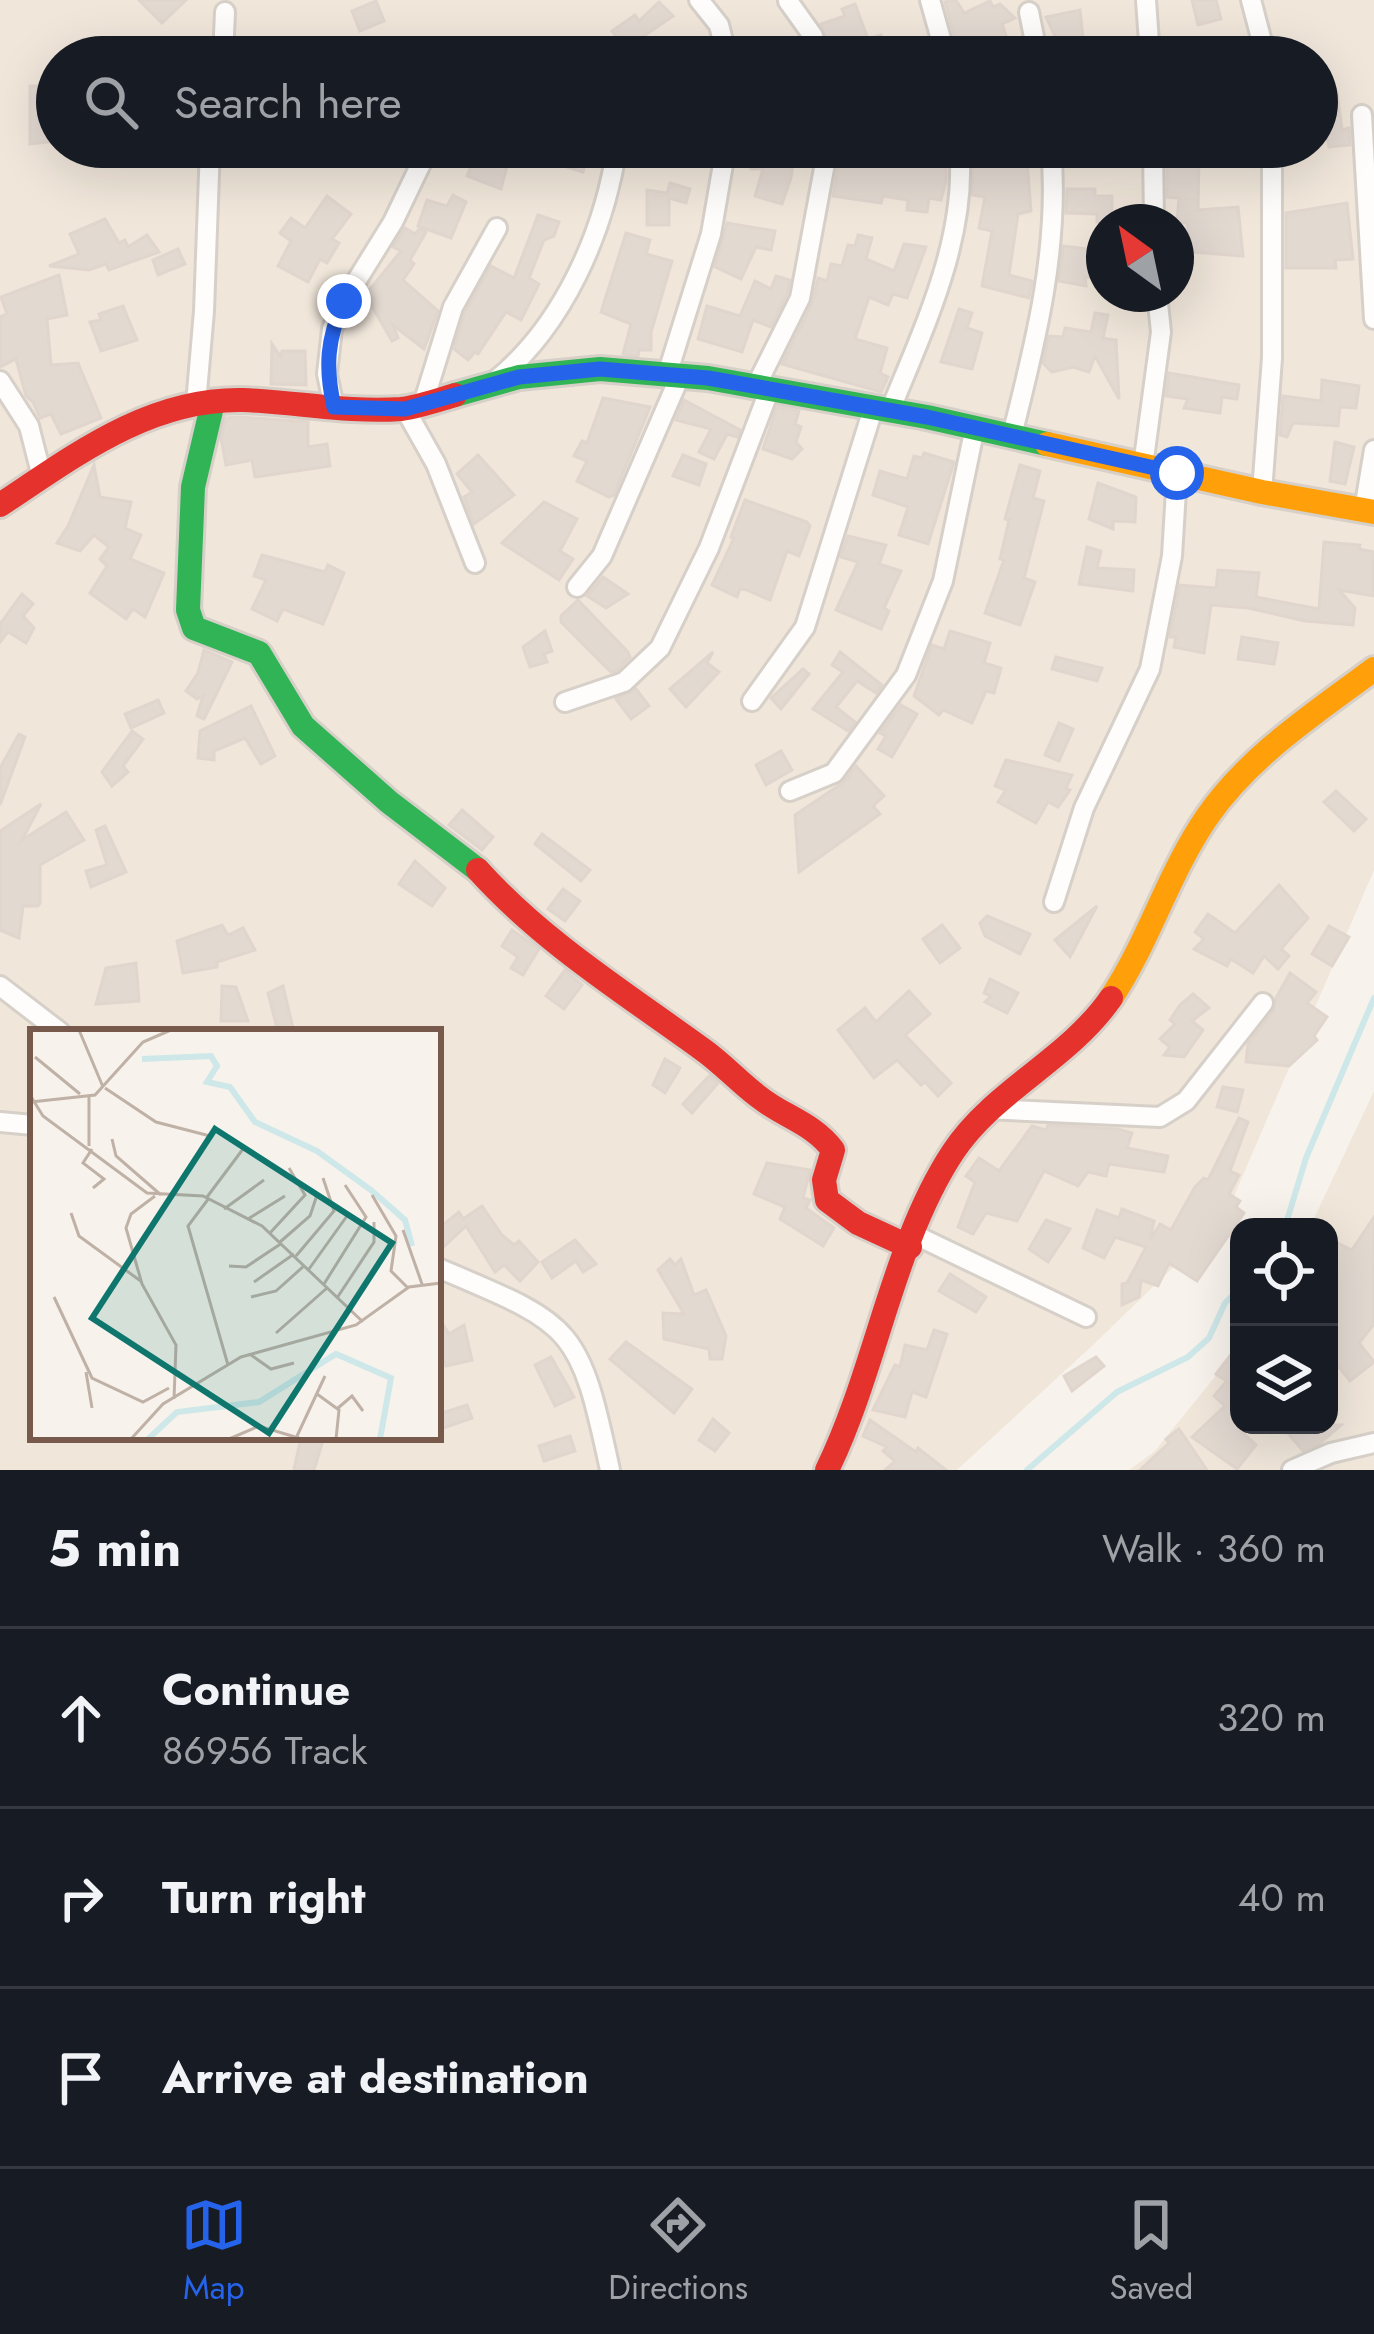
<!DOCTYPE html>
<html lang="en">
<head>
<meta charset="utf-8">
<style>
  :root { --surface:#171b24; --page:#242831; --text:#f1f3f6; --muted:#9ea1a6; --line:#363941; --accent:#2563eb }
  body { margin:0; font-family:Jost,sans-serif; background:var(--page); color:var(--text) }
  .controls { position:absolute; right:36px; bottom:36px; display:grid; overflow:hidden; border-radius:24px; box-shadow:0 12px 48px #0002 }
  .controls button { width:108px; height:108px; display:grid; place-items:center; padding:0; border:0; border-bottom:3px solid var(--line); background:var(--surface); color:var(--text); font:60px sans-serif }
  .compass { position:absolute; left:1086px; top:204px; width:108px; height:108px; border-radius:50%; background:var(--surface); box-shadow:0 12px 48px #0002; rotate:327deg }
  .stop { position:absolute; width:36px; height:36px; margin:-27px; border:9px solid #2563eb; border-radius:50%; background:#fff }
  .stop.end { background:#2563eb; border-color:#fff; box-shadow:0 3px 12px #0008 }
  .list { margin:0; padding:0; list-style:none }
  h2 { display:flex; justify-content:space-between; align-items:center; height:156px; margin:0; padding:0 48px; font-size:51px }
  h2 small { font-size:39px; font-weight:400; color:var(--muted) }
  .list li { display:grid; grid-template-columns:78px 1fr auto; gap:36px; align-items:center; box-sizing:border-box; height:180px; padding:0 48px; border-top:3px solid var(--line) }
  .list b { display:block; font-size:45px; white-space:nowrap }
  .list p { margin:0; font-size:39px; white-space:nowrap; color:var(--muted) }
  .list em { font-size:39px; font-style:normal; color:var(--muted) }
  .icon { flex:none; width:66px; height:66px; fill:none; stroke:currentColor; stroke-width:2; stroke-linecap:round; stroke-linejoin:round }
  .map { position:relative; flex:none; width:1374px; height:1470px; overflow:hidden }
  .search { position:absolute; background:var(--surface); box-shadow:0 12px 48px #0002; left:36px; right:36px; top:36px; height:132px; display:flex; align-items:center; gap:30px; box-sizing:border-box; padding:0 42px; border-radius:66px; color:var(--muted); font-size:45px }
  .sheet { height:696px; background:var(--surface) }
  nav { display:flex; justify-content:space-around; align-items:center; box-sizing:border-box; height:168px; border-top:3px solid var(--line); background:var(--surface); font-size:33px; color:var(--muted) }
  nav a { display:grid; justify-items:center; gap:6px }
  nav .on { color:var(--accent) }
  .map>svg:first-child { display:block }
  .residential { fill:#f0e6da; fill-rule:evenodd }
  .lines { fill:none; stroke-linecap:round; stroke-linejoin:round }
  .stream { stroke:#cee7e8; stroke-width:6 }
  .building { fill:#e2d9d1; stroke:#e1d6ce; stroke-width:3 }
  .street-casing { stroke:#d6d0c9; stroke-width:24 }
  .fast-casing { stroke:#d7d0c8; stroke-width:30 }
  .slow-casing { stroke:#d7d0c8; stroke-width:30 }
  .jam-casing { stroke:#d7d0c8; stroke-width:30 }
  .street { stroke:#fefdfc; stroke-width:18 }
  .fast { stroke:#30b455; stroke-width:24 }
  .slow { stroke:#ff9f0a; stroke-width:24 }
  .jam { stroke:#e5322d; stroke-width:24 }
  .route { stroke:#2563eb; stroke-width:15 }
  .inset-river { fill:none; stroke:#cee7e8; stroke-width:6 }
  .inset-road { fill:none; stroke:#c0b1a7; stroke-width:3 }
  .view { fill:#0f766e; fill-opacity:0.15; stroke:#0f766e; stroke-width:6 }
  .inset-edge { fill:none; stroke:#775a4c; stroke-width:6 }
</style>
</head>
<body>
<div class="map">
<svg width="1374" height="1470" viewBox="0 0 1374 1470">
  <rect width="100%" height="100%" fill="#f7f3ec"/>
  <g class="residential">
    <path d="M0 0H1374V870L1225 1217 1094 1344 957 1470H0ZM57 57H1317V147H57ZM1104 222H1176V294H1104ZM33 1032H438V1437H33Z"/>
    <path d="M1374 1091V1470H1129L1154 1452 1239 1347V1425H1329V1227H1310Z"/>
  </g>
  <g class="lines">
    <g class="stream">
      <path d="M1285 1227 1306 1158 1374 998"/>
      <path d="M1027 1470 1117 1392 1188 1357 1209 1338 1225 1303 1239 1289"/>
    </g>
  </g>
  <g class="building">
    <path d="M139 0H186L162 23Z"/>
    <path d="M956 0 964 13 990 1 993 7 1000 4 1015 18 1002 24 1012 53 991 57 986 40 957 47 945 2Z"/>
    <path d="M1192 0H1216L1221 19 1198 25Z"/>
    <path d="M376 1 384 21 360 31 352 11Z"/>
    <path d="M659 2 673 16 625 49 612 31 635 15 639 21Z"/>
    <path d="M855 4 868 39 881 35 887 57H833L821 24 845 16 842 9Z"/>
    <path d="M1080 10 1084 49 1062 51 1046 17Z"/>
    <path d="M30 86H56L57 141 30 144Z"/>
    <path d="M1333 92H1337L1342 130 1349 128 1350 145 1329 147 1326 135Z"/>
    <path d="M479 147H512L501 189 467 176Z"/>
    <path d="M556 147H579L578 151 588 154 583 172 554 163Z"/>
    <path d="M752 147H795L791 178 782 204 755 196 763 169H751Z"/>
    <path d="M880 147H946V181L941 200 929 198 927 212 907 210 908 200 883 196 881 203 833 196 840 156 880 159Z"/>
    <path d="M973 147 1026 149 1031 211 1018 214 1009 275 1032 281 1029 298 982 286 992 231 979 228 985 197 972 195Z"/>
    <path d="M1167 147H1186L1190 158H1199L1198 210 1238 207 1243 256 1192 252 1187 223 1177 222 1179 198 1167 197Z"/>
    <path d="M670 183 690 189 686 203 669 198V225H647V190L667 193Z"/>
    <path d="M1067 189H1095V196H1112V222H1097V214L1066 213Z"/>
    <path d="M453 195 466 202 451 238 418 226 427 200 447 206Z"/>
    <path d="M327 196 351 214 332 239 339 243 327 263 320 259 308 282 278 266 291 241 280 233 291 218 305 228Z"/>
    <path d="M1347 203 1353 259 1335 260 1336 268H1286V213Z"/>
    <path d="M538 215 559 222 554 236 544 240 529 278 539 284 521 320 506 312 478 354 475 352 468 360 454 349 465 312 491 266 514 278Z"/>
    <path d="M105 219 119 243 125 240 128 247 147 235 159 252 109 270 106 264 89 270 49 266 79 254 70 234Z"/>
    <path d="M727 223 775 231 771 250 756 247 741 279 715 267Z"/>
    <path d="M405 228 415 234 420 228 426 232 410 260 414 264 403 280 438 311 424 349 393 325 398 338 392 341 370 303 374 298 367 293 401 251 393 247Z"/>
    <path d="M626 233 650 240 646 254 672 261 651 332V350H639L638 356 623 354 631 324 601 312Z"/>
    <path d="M858 235 872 238 866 259 894 271 904 244 926 247 907 298 893 294 888 305 869 297 855 339 887 348 880 373 888 377 881 392 782 364 812 304 818 278 827 281 831 264 842 266 848 245 855 246Z"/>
    <path d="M1063 246 1104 251V278L1085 277 1086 286 1059 281Z"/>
    <path d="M178 249 185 264 158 275 153 260Z"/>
    <path d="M59 275 67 315 47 319 51 365 78 363 101 418 61 434 51 414 40 418 33 402 26 396 16 359 0 367V317L7 314 1 297Z"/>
    <path d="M776 276 790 280 787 294 771 327 753 320 742 352 698 339 707 306 740 316 755 281 771 289Z"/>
    <path d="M123 306 137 340 101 351 90 322 101 320 99 314Z"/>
    <path d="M959 309 972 313 967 328 982 333 972 369 941 362Z"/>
    <path d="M1095 313 1108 315 1103 338 1116 340 1119 399 1095 356 1089 372 1073 367 1052 372 1043 363 1049 336 1063 337 1065 328 1091 332Z"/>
    <path d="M272 344 281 357 282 351H305L306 385 271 384Z"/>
    <path d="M1169 373 1239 385 1237 399 1222 397 1220 413 1184 408 1188 399 1166 396Z"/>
    <path d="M1322 380 1359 386 1356 408 1340 407 1338 426 1293 423 1287 437 1280 435 1283 396 1321 401Z"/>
    <path d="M603 398 650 407 614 495 609 497 577 481 587 461 574 456 582 441 587 443Z"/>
    <path d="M684 400 740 430 737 437 727 434 714 459 699 452 711 429 676 420Z"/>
    <path d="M777 407 799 411 795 424 801 427 796 442 802 449 792 459 763 449Z"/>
    <path d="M240 417 308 422V447L327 444 330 466 255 477 252 460 226 465 221 438 226 418Z"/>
    <path d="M1335 442 1354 447 1345 484 1330 481Z"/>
    <path d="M924 453 954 462 928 544 899 535 908 507 873 495 880 471 907 479 914 456 922 458Z"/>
    <path d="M478 455 514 495 474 524 464 497 472 492 457 474Z"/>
    <path d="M683 455 706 464 699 485 673 476Z"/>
    <path d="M94 465 100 497 131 502 125 528 141 535 130 559 164 573 145 617 133 609 126 619 90 593 107 566 100 559 109 547 94 535 80 551 57 543 68 526Z"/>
    <path d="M1020 465 1040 471 1033 498 1044 501 1024 578 1035 582 1020 625 985 613 1004 560 1000 559 1009 520 1005 519Z"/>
    <path d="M1098 483 1136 497 1135 522 1113 521V529L1089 519Z"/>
    <path d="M745 500 807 522 810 526 799 556 787 551 770 600 747 590 740 589 737 597 712 585 734 538 731 537Z"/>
    <path d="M544 502 577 519 560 551 573 559 559 580 502 543Z"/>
    <path d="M848 536 886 545 879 564 901 571 884 608 889 611 881 629 836 610 858 562 841 557Z"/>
    <path d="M1324 542 1360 545 1359 549 1374 552V596L1339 590 1355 608 1353 625 1305 621 1248 608 1211 605 1204 653 1174 647 1176 637H1170L1180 585 1216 588 1218 570 1259 573 1256 597 1319 609Z"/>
    <path d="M1087 547 1101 551 1097 568 1134 570 1133 591 1079 584Z"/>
    <path d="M262 555 325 572 328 565 344 573 323 624 283 609 277 621 252 609 266 580 254 576Z"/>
    <path d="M603 577 628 594 606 608 587 596Z"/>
    <path d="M22 594 33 604 23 616 34 628 26 643 8 632 0 642V624Z"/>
    <path d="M578 600 628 652 630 657 616 671 611 672 561 622V616Z"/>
    <path d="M545 631 552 651 544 654 547 662 530 667 523 647Z"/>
    <path d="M950 631 990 643 984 663 1001 668 994 693 986 691 972 723 943 710 939 715 914 696 932 645 944 649Z"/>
    <path d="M1242 637 1278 643 1274 664 1238 659Z"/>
    <path d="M204 650 232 662 204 719 197 716 203 696 197 699 186 691 198 673Z"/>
    <path d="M713 652 707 663 719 672 686 707 670 689Z"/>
    <path d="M840 652 882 685 876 693 857 681 836 707 855 722 848 731 813 709 843 672 832 665Z"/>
    <path d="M1056 657 1102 668 1097 681 1052 669Z"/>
    <path d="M803 669 809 674 781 709 771 698Z"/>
    <path d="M636 689 649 706 631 719 616 699Z"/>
    <path d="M158 700 164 713 131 728 125 714Z"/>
    <path d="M901 705 917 714 892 757 878 749 886 736 880 733Z"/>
    <path d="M251 706 275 756 261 764 245 738 214 751V760L198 758 200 731Z"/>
    <path d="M1059 723 1073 729 1059 761 1045 755Z"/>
    <path d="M132 731 143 739 123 766 128 772 112 786 102 772Z"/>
    <path d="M19 734 25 737 0 805V768Z"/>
    <path d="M781 751 792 770 766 785 756 765Z"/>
    <path d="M1006 760 1072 775 1066 788 1070 790 1058 807 1048 802 1036 823 998 802 1006 790 995 786Z"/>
    <path d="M856 766 884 796 873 806 880 814 799 872 795 815 844 782Z"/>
    <path d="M1336 791 1366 819 1354 831 1324 802Z"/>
    <path d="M41 804 22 840 66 812 84 840 40 865V903L38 906H23L19 938 0 930V831Z"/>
    <path d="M462 810 493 837 482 850 449 825Z"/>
    <path d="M105 826 126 872 91 887 86 871 107 865 96 830Z"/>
    <path d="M542 834 590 870 581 881 535 844Z"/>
    <path d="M415 861 445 888 432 906 399 884Z"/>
    <path d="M1279 885 1308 918 1281 949 1289 956 1278 969 1264 956 1253 973 1231 959 1227 966 1194 949 1204 939 1195 932 1208 914 1235 933Z"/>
    <path d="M563 889 580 901 565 921 548 909Z"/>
    <path d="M1097 906 1070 957 1055 940Z"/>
    <path d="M987 916 1030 934 1020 954 985 936 980 923Z"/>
    <path d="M222 925 228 935 243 928 255 950 217 962V967L183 973 177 941Z"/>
    <path d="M942 925 960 948 940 963 923 939Z"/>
    <path d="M1329 926 1349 937 1332 966 1312 954Z"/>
    <path d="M512 930 539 949 523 975 511 968 518 957 502 946Z"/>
    <path d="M136 963 139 1001 96 1004 106 968Z"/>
    <path d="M565 970 582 985 564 1009 546 996Z"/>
    <path d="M1290 973 1316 992 1307 1003 1327 1017 1314 1036 1317 1040 1289 1066 1246 1062 1248 1044 1274 1010 1276 998Z"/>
    <path d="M990 979 1018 993 1007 1013 985 1002 991 996 984 993Z"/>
    <path d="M222 986 236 987 248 1021H221Z"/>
    <path d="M283 986 293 1028 294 1032H278L268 993Z"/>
    <path d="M909 991 930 1014 905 1035 951 1083 938 1096 925 1082 921 1085 897 1060 874 1078 838 1030 865 1008 876 1022Z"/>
    <path d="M1193 994 1209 1008 1192 1021 1203 1030 1184 1057 1164 1055 1170 1047 1160 1039 1175 1024 1170 1020 1180 1005Z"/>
    <path d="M665 1059 680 1068 665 1093 653 1085Z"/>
    <path d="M709 1076 718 1083 692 1113 683 1104Z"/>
    <path d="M1223 1087 1243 1090 1237 1112 1217 1107Z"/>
    <path d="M1239 1118 1248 1122 1230 1171 1239 1175 1229 1194 1240 1201 1236 1207 1244 1213 1197 1281 1169 1263 1158 1286 1141 1280 1139 1297 1122 1305V1284L1127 1283 1146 1247 1115 1237 1104 1258 1083 1248 1097 1210 1119 1218 1122 1209 1154 1221 1150 1240 1160 1224 1171 1230 1195 1187 1204 1178 1208 1180Z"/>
    <path d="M1048 1125 1118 1129 1132 1133 1127 1148 1168 1156 1164 1172 1109 1164 1106 1176 1088 1172 1078 1186 1044 1171 1017 1221 986 1213 973 1234 958 1227 975 1182 966 1176 979 1158 999 1171 1032 1126 1046 1130Z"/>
    <path d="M767 1163 810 1170 803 1198 810 1200 806 1208 834 1228 823 1246 780 1219 785 1207 754 1194Z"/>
    <path d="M482 1206 502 1235 514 1245 519 1241 538 1262 520 1281 504 1265 495 1272 466 1226 438 1252V1229L459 1212 463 1219Z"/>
    <path d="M1374 1217V1324L1359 1343 1374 1362 1350 1381 1329 1355V1239L1352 1250Z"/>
    <path d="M1046 1220 1070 1229 1048 1262 1029 1249Z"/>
    <path d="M575 1240 596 1264 583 1272 576 1261 552 1278 542 1262Z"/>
    <path d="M670 1259 675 1265 681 1259 694 1295 706 1290 726 1336 722 1359H710L709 1349 664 1339 663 1313 684 1314 658 1270Z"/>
    <path d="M950 1274 986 1297 976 1312 939 1291Z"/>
    <path d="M438 1317 449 1334 464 1325 472 1360 446 1366 438 1347Z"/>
    <path d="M934 1330 947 1334 926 1397 912 1392 905 1417 873 1410 895 1365 900 1367 905 1345 927 1350Z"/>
    <path d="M626 1342 692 1389 674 1413 610 1359Z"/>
    <path d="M1239 1344V1429L1256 1445 1237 1469 1192 1437 1225 1406 1214 1396 1227 1381 1216 1374Z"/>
    <path d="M551 1357 574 1397 555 1406 535 1365Z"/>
    <path d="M1096 1357 1104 1366 1072 1391 1064 1376Z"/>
    <path d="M467 1405 472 1418 438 1430V1414Z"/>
    <path d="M713 1419 729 1433 715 1451 699 1440Z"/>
    <path d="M870 1420 916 1452 918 1448 946 1470H885L895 1461 883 1451 887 1447 863 1436Z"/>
    <path d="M1281 1425H1341L1319 1444 1303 1451Z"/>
    <path d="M1179 1429 1207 1470H1140L1169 1443 1166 1439Z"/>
    <path d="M570 1436 575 1451 544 1461 539 1446Z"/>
    <path d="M301 1437H324L314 1470H294Z"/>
  </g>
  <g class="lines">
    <defs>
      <g id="street">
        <path d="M699 0 719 25 727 57"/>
        <path d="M930 0 946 57"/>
        <path d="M1146 0 1150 57"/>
        <path d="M1251 0 1266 57"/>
        <path d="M788 1 813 36 820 57"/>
        <path d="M1029 12 1038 57"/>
        <path d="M223 57 225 12"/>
        <path d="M1362 115 1374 319"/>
        <path d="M1153 147 1154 222"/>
        <path d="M667 375 711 234 726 147"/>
        <path d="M0 381 29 426 42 477"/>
        <path d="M495 381C563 326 604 233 617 147"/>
        <path d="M755 388 800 298 828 147"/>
        <path d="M196 404 204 311 210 147"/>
        <path d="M423 404 453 307 497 228"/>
        <path d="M334 407 327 374 332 329 344 301 393 222 429 147"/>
        <path d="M405 409 436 464 475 563"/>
        <path d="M890 411C923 329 968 238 959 147"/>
        <path d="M1012 435C1036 341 1060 245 1051 147"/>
        <path d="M1143 466 1161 332 1157 294"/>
        <path d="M1262 492 1272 358V147"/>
        <path d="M1364 510 1374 450"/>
        <path d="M577 587 602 556 680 376"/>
        <path d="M752 701 805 627 873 409"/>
        <path d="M565 702 624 682 660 648 709 548 769 391"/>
        <path d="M790 791 834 773 906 675 943 581 975 427"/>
        <path d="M1054 902 1084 808 1150 669 1172 556 1177 474"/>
        <path d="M0 986 60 1032"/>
        <path d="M986 1109 1160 1117 1186 1101 1263 1003"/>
        <path d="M0 1122 33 1125"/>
        <path d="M913 1234 1086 1317"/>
        <path d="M438 1268C573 1325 579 1324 610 1470"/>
        <path d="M1292 1470 1331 1453 1374 1443"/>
      </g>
      <g id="fast">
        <path d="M455 395 519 377 600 369 708 378 927 417 1047 444"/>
        <path d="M213 402 193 487 188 610 194 628 259 653 303 726 389 802 478 870"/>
      </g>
      <g id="slow">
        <path d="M1047 444 1262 492 1374 512"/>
        <path d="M1111 998C1149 941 1168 874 1207 817 1250 755 1314 714 1374 669"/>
      </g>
      <g id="jam">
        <path d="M0 505C74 456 149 398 243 400 296 402 349 413 401 409 419 407 438 400 455 395"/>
        <path d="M478 870C543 942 625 993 702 1049 722 1063 739 1082 759 1097 784 1117 813 1123 833 1150L824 1180 827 1200 858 1223 910 1247"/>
        <path d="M827 1470C876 1370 893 1243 953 1152 994 1090 1068 1060 1111 998"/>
      </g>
    </defs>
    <use href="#street" class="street-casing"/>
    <use href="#fast" class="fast-casing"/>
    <use href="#slow" class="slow-casing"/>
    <use href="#jam" class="jam-casing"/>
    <use href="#street" class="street"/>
    <use href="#fast" class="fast"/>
    <use href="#slow" class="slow"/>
    <use href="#jam" class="jam"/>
  </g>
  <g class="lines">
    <path class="route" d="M344 301C327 339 325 367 334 407L405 409 519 377 600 369 708 378 927 417 1177 473"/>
  </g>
  <g transform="translate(30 1029)">
    <rect width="411" height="411" fill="#f7f3ec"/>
    <path class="inset-river" d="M112 30 181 27 187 37 177 53 200 58 225 93 287 122 341 161 375 191 382 217M118 410 147 383 229 373 306 325 361 349 350 410"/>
    <path class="inset-road" d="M49 1 73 58M5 28 50 65M75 59 126 93 180 107M0 66 13 87 117 164 173 167 232 197 333 293M59 66V117M1 73 65 66 113 13 141 1M82 110 86 127 131 166M62 120 53 134 74 150 63 159M342 166 366 207 361 242 378 259M125 167 101 185 96 199 112 255 146 316 144 370M177 168 213 120M179 169 158 197 198 336M194 180 234 151M41 184 49 207 112 253M218 190 255 167M373 201 392 255M240 204 275 166 259 139M250 213 280 187 287 166M266 227 304 182 293 149M199 237 216 238 252 214M279 240 317 187M224 253 264 225M294 255 336 188 315 156M24 268 62 349 113 373 139 359M221 268 246 262 275 236M307 269 344 213V193M318 279 351 228M246 304 297 259M221 326 241 340 264 334M56 343 62 379M287 365 309 381 306 410M308 379 322 367 333 382M267 407 295 347M101 410 133 375 211 328 326 296 379 258 411 254M199 410 229 397 272 410"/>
    <path class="view" d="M185 100 362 214 239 404 62 289Z"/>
    <rect width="411" height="411" class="inset-edge"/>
  </g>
</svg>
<div class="controls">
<button><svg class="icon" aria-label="locate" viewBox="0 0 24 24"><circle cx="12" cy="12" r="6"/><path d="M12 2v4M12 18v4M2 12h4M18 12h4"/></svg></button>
<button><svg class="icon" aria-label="layers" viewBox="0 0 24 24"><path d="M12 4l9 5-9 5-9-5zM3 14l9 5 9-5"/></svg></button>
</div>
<svg class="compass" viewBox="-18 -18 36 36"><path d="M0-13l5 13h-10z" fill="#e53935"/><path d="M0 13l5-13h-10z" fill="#9ea1a6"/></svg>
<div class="stop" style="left:1177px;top:473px"></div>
<div class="stop end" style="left:344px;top:301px"></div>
<div class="search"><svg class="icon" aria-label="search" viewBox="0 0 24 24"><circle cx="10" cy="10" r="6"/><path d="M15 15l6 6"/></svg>Search here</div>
</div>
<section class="sheet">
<h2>5 min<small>Walk · 360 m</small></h2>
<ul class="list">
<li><svg class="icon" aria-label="ahead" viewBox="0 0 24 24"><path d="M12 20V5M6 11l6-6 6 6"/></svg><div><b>Continue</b><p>86956 Track</p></div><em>320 m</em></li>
<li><svg class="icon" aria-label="right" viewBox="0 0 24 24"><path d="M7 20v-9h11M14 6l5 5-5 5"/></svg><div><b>Turn right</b></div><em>40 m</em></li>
<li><svg class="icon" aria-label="arrive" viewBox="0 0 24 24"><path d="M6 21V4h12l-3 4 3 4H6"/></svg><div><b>Arrive at destination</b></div></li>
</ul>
</section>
<nav>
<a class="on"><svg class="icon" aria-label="map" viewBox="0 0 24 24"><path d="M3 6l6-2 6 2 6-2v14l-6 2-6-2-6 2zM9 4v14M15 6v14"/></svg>Map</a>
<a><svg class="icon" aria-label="directions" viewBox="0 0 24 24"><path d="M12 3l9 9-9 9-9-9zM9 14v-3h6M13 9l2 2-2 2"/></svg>Directions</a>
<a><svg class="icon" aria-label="saved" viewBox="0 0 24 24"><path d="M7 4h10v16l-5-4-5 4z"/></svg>Saved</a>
</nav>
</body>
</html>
